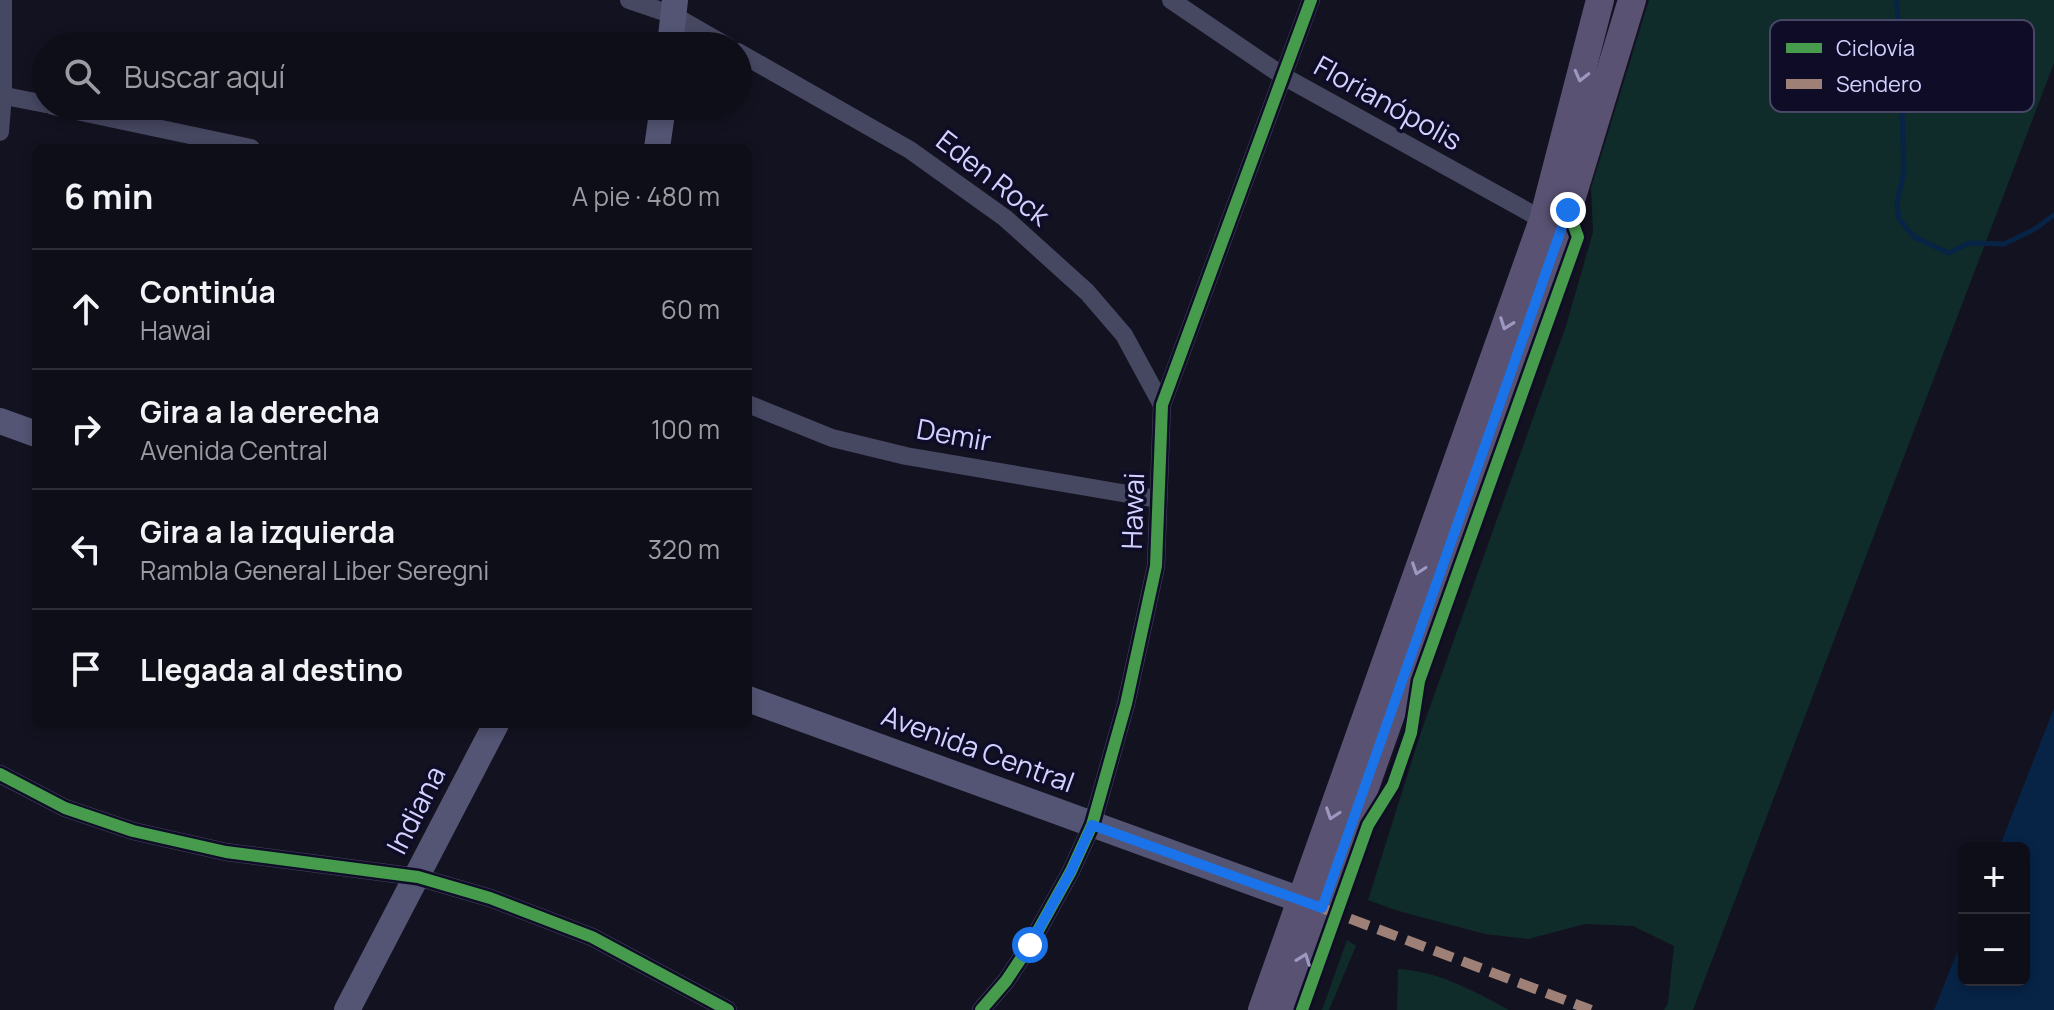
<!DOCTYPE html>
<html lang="es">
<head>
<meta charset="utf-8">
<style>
  :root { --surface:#0e0e18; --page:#1c1c25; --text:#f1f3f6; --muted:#9b9ca2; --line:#2e2e37 }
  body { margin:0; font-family:Manrope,sans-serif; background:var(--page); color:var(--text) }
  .controls { position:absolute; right:24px; bottom:24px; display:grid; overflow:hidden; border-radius:12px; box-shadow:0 4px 12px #0003 }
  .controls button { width:72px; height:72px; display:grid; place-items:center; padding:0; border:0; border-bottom:2px solid var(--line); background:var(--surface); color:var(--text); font:40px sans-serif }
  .stop { position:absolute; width:24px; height:24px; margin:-18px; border:6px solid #1a73e8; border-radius:50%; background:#fff }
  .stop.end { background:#1a73e8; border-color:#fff; box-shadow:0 2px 8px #0008 }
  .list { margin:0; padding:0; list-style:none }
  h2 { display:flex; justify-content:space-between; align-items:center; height:104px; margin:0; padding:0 32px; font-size:34px }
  h2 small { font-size:26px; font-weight:400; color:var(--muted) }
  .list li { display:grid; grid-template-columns:52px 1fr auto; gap:24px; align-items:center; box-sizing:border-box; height:120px; padding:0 32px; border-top:2px solid var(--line) }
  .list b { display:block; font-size:30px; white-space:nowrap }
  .list p { margin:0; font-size:26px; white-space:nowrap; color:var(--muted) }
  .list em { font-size:26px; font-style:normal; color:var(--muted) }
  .icon { flex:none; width:44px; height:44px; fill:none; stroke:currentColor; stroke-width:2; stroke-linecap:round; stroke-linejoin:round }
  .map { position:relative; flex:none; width:2054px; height:1010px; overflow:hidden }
  .search { position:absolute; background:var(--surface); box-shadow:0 4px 12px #0003; left:32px; top:32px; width:720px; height:88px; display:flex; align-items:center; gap:20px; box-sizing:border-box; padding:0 28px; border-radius:44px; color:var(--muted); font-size:30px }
  .panel { position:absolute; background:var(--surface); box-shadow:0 4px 12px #0003; left:32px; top:144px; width:720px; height:584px; border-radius:12px }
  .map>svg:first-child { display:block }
  .green { fill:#0f2c2a }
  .water { fill:#072346 }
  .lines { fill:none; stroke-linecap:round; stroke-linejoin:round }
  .stream { stroke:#072346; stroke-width:5 }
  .street { stroke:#464761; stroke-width:18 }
  .secondary { stroke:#545574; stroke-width:26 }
  .primary { stroke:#5a5273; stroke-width:28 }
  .quiet { stroke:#9e8076; stroke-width:10; stroke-dasharray:20 10; stroke-linecap:butt }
  .cycleway-casing { stroke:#0e0c26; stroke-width:17 }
  .cycleway { stroke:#469c4c; stroke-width:12 }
  .oneway { stroke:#9c98c0 }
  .route { stroke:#1a73e8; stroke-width:10 }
  .labels { text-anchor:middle; stroke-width:7; stroke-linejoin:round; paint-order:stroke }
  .street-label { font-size:28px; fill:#d2d1ff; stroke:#0e0c26 }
  .key { fill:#0e0c26; stroke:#494767; stroke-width:2 }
  .key-label { font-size:22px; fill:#d2d1ff }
</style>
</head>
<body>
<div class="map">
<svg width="2054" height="1010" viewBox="0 0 2054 1010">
  <rect width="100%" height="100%" fill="#131220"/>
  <g class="green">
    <path d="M1649 0H2054V63L1693 1010H1664L1668 1003 1674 946 1633 926 1585 924 1528 939 1485 934 1395 910 1368 900 1421 732 1566 326 1593 232 1591 188Z"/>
    <path d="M1347 940 1356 946 1329 1010H1322Z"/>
    <path d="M1398 969C1438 971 1474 991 1509 1010H1397Z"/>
  </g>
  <path class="water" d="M2054 708V1010H1934L1964 935V980H2024V848H1999Z"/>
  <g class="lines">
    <path class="stream" d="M1896 0 1899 24 1904 171 1897 203 1899 219 1914 237 1949 253 1969 243 2004 244 2035 229 2054 215"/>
    <g class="street">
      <path d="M629 0 673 15 727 46"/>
      <path d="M1171 0 1283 76 1543 220"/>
      <path d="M738 52 910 150 1005 218 1087 292 1124 335 1162 405"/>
      <path d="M0 95 46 104"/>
      <path d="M53 106 251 148"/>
      <path d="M0 132 3 95V0"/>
      <path d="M748 404 832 438 906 456 1157 499"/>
      <path d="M0 774 65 808 133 831 226 852 418 877 490 898 592 937 728 1010"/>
      <path d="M981 1010 1006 981 1030 945 1071 871 1092 825 1126 704 1156 566 1162 405 1311 0"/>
    </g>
    <g class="secondary">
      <path d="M670 46 675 0"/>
      <path d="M657 148 663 106"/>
      <path d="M0 421 36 434"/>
      <path d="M748 699 1320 907"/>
      <path d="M347 1010 496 724"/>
    </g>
    <g class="primary">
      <path d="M1262 1010 1543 220 1600 0"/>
      <path d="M1286 1010 1520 351 1568 210 1632 0"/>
    </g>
    <path class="quiet" d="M1322 908 1591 1010"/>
    <defs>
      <g id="cycleway">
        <path d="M0 774 65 808 133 831 226 852 418 877 490 898 592 937 728 1010"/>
        <path d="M981 1010 1006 981 1030 945 1071 871 1092 825 1126 704 1156 566 1162 405 1311 0"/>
        <path d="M1302 1010 1368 825 1393 785 1411 733 1419 681 1578 237 1568 210"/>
      </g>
    </defs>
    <use href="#cycleway" class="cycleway-casing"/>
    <use href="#cycleway" class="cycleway"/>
  </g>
  <defs><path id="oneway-chevron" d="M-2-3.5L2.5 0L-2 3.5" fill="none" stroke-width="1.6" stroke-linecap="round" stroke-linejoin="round" transform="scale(2)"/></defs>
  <g class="oneway">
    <use href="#oneway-chevron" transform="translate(1581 76) rotate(104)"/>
    <use href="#oneway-chevron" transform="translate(1506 324) rotate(110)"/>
    <use href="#oneway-chevron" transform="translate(1418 569) rotate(109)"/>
    <use href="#oneway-chevron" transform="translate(1332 814) rotate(109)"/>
    <use href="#oneway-chevron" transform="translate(1304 959) rotate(-70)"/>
  </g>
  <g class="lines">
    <path class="route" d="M1030 945 1071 871 1092 825 1322 908 1568 210"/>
  </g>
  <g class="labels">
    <g class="street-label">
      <text transform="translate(1388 103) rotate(29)" y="10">Florianópolis</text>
      <text transform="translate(993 178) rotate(38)" y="10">Eden Rock</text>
      <text transform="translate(954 435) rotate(10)" y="10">Demir</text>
      <text transform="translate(1133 511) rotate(-88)" y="10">Hawai</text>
      <text transform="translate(978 749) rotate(20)" y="10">Avenida Central</text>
      <text transform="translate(416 810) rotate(-63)" y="10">Indiana</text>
    </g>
  </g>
  <rect x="1770" y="20" width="264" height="92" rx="12" class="key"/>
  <rect x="1786" y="43" width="36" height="10" fill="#469c4c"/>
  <rect x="1786" y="79" width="36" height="10" fill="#9e8076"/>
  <g class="key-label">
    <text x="1836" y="56">Ciclovía</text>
    <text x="1836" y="92">Sendero</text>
  </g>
</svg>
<div class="controls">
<button>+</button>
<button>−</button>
</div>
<div class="stop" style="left:1030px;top:945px"></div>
<div class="stop end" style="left:1568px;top:210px"></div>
<div class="search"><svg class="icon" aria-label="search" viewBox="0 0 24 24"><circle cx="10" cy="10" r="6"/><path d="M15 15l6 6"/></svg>Buscar aquí</div>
<section class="panel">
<h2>6 min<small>A pie · 480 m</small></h2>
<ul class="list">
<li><svg class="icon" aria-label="ahead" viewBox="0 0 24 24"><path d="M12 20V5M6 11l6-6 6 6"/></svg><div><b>Continúa</b><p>Hawai</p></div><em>60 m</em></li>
<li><svg class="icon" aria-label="right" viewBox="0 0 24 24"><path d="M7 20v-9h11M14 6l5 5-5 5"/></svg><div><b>Gira a la derecha</b><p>Avenida Central</p></div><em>100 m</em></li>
<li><svg class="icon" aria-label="left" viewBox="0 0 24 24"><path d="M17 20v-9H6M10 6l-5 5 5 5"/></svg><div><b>Gira a la izquierda</b><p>Rambla General Liber Seregni</p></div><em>320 m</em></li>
<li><svg class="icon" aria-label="arrive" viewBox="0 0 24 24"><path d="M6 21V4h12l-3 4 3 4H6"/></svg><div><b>Llegada al destino</b></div></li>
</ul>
</section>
</div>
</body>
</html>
